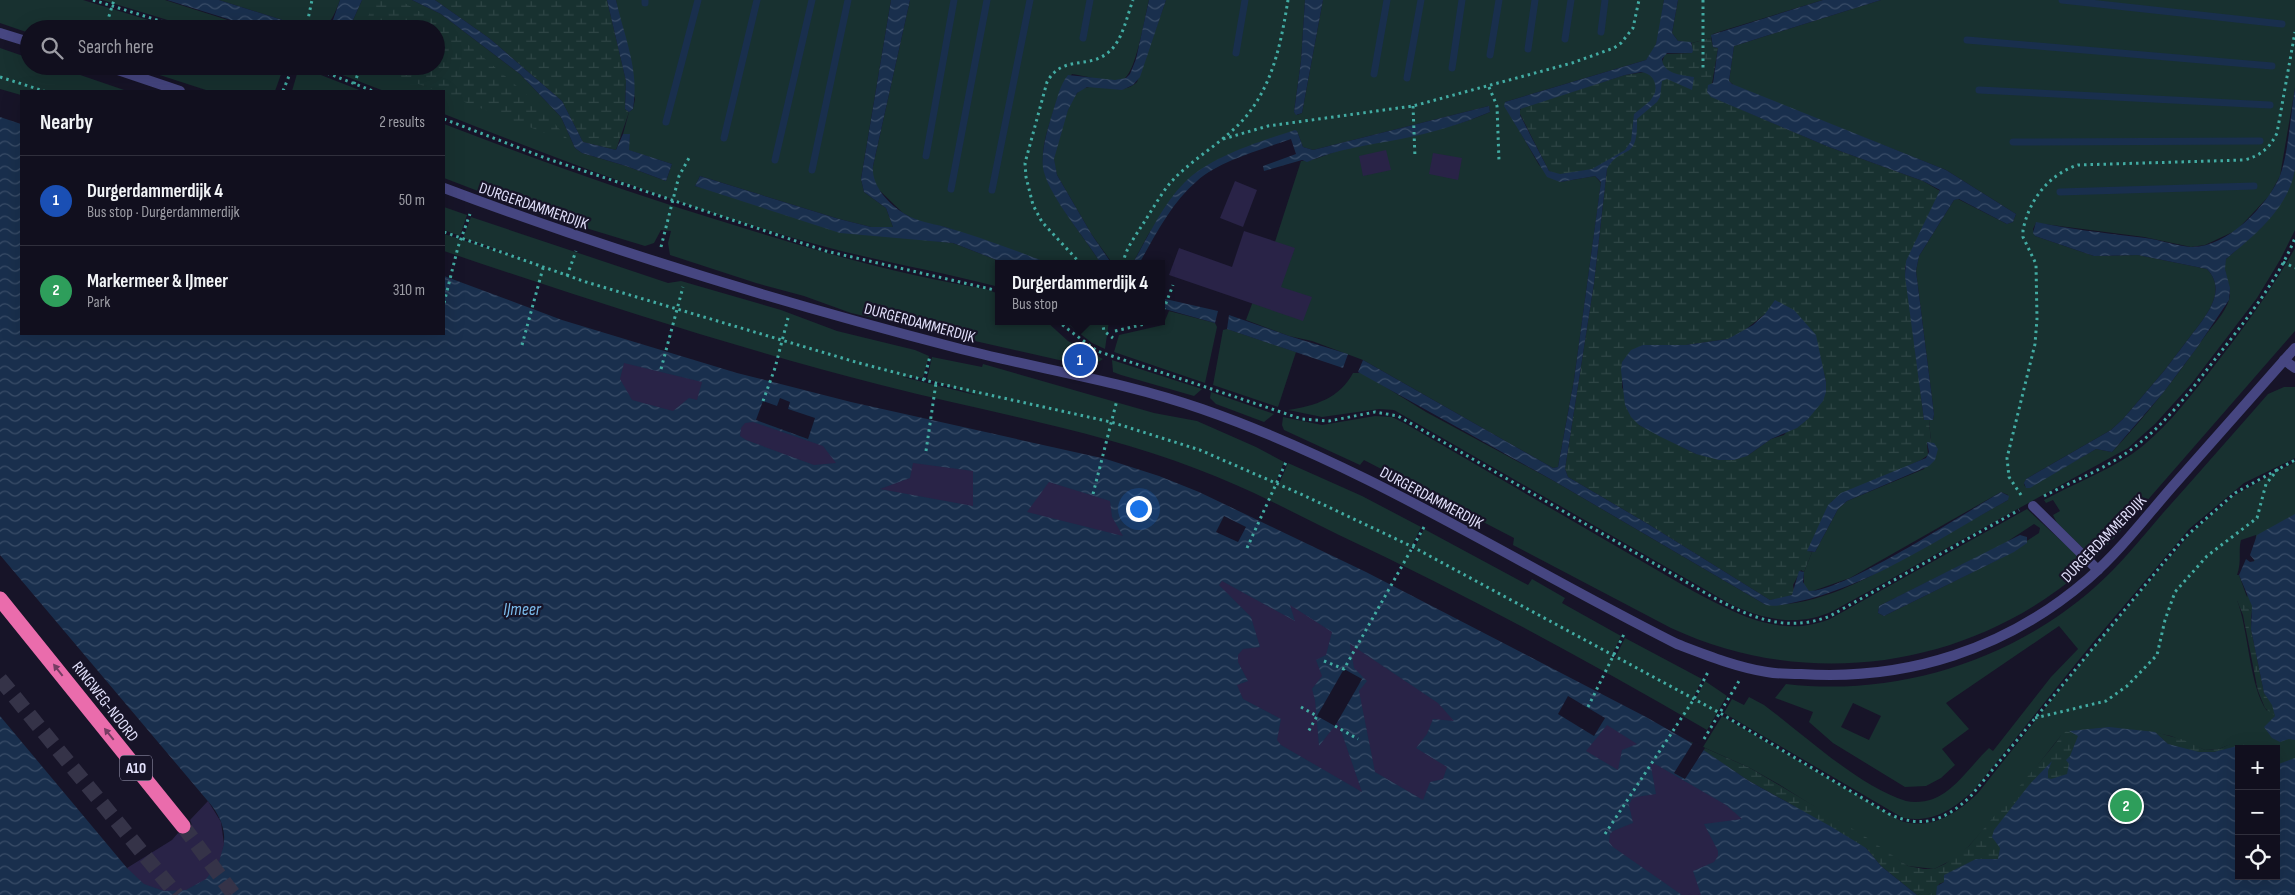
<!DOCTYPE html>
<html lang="en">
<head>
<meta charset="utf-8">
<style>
  :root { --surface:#110f1e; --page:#1e1d2b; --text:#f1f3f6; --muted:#9c9ca4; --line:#302f3c; --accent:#0b8043 }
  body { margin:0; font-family:"Sofia Sans Condensed",sans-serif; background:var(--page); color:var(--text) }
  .controls { position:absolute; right:15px; bottom:15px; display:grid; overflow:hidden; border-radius:0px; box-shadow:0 5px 20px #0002 }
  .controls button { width:45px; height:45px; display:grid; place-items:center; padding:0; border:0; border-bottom:1px solid var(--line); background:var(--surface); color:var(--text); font:25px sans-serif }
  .you { position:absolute; left:1138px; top:508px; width:18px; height:18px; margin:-12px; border:4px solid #fff; border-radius:50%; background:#1a73e8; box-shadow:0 0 0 8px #1a73e833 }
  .badge { display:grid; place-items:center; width:32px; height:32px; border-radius:50%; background:var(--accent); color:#fff; font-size:16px; font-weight:700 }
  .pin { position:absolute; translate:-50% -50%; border:2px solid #fff; box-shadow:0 1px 5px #0006 }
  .popup { position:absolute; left:995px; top:260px; width:170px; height:65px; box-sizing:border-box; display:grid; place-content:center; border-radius:0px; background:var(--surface); filter:drop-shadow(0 1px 4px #0005); font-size:16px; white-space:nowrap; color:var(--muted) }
  .popup b { font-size:19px; color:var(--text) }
  .popup::after { content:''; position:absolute; left:50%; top:100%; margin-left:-10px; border:10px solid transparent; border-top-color:var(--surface) }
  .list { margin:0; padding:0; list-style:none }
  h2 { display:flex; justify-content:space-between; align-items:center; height:65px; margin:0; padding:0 20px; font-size:21px }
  h2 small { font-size:16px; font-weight:400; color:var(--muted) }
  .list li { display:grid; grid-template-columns:32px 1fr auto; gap:15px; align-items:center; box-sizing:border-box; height:90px; padding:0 20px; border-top:1px solid var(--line) }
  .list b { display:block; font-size:19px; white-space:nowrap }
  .list p { margin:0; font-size:16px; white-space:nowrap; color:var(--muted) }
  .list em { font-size:16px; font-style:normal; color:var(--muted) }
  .icon { flex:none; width:28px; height:28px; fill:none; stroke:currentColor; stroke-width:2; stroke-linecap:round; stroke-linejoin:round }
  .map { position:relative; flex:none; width:2295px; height:895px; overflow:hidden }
  .search { position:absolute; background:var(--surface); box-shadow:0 5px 20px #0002; left:20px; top:20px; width:425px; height:55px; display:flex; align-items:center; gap:12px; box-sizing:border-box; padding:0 18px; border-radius:28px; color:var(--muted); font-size:19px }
  .panel { position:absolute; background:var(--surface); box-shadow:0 5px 20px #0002; left:20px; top:90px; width:425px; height:245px; border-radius:0px }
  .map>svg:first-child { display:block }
  .green { fill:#183130; fill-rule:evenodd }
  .wetland { fill:url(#wetland-marsh); fill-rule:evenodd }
  .water { fill:url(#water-waves); fill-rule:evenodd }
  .pier { fill:#171428 }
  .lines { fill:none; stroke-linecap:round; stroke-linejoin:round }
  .stream { stroke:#192f4d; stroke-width:7 }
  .building { fill:#292347 }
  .highway-tunnel { stroke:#353348; stroke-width:15; stroke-dasharray:15 8; stroke-linecap:butt }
  .path { stroke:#42aca3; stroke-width:3; stroke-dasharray:2.5 4; stroke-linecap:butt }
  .lane { stroke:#464681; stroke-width:10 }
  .street { stroke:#464681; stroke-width:10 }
  .highway { stroke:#ea6cac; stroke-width:15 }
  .oneway { fill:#763c63 }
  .labels { text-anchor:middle; stroke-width:4.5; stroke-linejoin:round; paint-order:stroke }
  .shield { fill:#171428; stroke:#a5a3bc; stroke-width:1 }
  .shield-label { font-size:15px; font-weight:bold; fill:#e2e0fb }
  .street-label { font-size:16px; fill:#e2e0fb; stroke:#171428 }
  .water-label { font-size:18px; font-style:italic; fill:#7cbcec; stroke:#171428 }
</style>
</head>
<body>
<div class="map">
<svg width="2295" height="895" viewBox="0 0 2295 895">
  <defs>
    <pattern id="wetland-marsh" width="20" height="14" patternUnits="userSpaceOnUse" patternTransform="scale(1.25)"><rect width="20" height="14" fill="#183130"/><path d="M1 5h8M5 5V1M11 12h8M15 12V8" fill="none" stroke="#2e4545"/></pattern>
    <pattern id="water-waves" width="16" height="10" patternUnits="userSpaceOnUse" patternTransform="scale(1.25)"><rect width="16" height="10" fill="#192f4d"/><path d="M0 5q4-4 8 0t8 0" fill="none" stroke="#3a4d68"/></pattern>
  </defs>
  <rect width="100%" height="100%" fill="#171428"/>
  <g class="green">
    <path d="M0 0H83L178 29H29V33L0 23Z"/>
    <path d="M102 0H165L256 29H197Z"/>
    <path d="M219 0H340C329 30 325 29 294 29L295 24Z"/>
    <path d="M362 0H412L441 14 520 74 561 117 575 148 582 153 626 166 666 181 672 164 628 150 630 134H623L629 112 633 109 635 99 616 0H891L861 179 864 192 886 208 893 227H871L839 219 700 176 695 186 900 237 953 243 1007 264H999V287C942 272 883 262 826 247 696 212 569 163 444 114V91H384L319 66H436V29H349Z"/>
    <path d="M910 0H1149C1145 15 1136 76 1122 80 1108 83 1086 76 1072 74 1061 88 1056 102 1051 119 1046 133 1042 149 1043 164 1046 193 1086 238 1101 264H1051L945 227 919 222 903 213 878 189 872 176 873 166Z"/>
    <path d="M1166 0H1305L1301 61 1294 112 1297 115 1302 113 1323 0H1664C1661 19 1661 46 1646 60L1505 102 1507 109 1539 165 1560 182 1595 176 1601 183 1574 380 1558 467 1553 468 1363 360 1312 341 1289 336 1246 320 1274 245 1301 161C1314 162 1328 153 1341 150 1391 137 1442 133 1490 112L1489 106 1313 150 1303 147 1297 131 1261 142 1180 188 1148 235 1134 261 1110 260 1092 235 1057 175C1056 170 1054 165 1054 160 1055 146 1069 95 1082 89 1100 81 1120 98 1137 82Z"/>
    <path d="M1678 0H1823L1725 30 1713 34 1711 38 1692 43 1678 41 1672 33Z"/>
    <path d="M1881 0H2295V88L2280 176 2269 196 2237 230 2205 245 2191 247 2144 237 2036 223 2033 229 2035 236 2094 256 2138 255 2207 269C2223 286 2214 304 2202 321L2164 371 2123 419 2111 430 2026 479 2024 485 2027 488 2096 449 2112 452C2146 416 2177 376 2205 336 2213 325 2225 313 2229 300 2233 286 2221 272 2226 259 2259 230 2281 214 2295 170V230L2280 260 2257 298 2192 383 2155 424 2128 448 1833 611C1799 627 1765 620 1732 605L1394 410 1379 409 1322 417 1288 410C1315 406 1340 398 1353 373H1363L1426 412 1554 481 1766 605C1821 606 1868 578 1915 552 1946 535 1977 517 2008 500V495L2001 492 1850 578 1810 592 1804 586V572L1812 552H1815L1838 509 1847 501 1924 469 1934 443H1931L1929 420H1933L1934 414 1916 271 1919 256 1954 200 1958 199 2007 224 2013 222 2016 214 1946 170 1736 87 1729 81 1734 46Z"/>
    <path d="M0 48 29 58V66H54L127 91H21V95L0 89Z"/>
    <path d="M132 66H284L275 91H209Z"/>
    <path d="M299 67 308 70 362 91H292Z"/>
    <path d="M444 124C540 161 638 196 737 226 821 252 899 275 986 289L999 294V321H1046L1068 341 1103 359 1090 367 851 313 804 296 756 283 670 255 668 243 671 231 661 230 654 243 645 246 533 212 444 178Z"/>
    <path d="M444 207 467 215 460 236 444 230Z"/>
    <path d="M471 217 668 283 681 281 781 310 837 331 915 350 929 356 923 378 903 377 979 396 927 379 932 357 982 367 983 364 1154 413 1197 421 1256 447 1284 462 1275 485 1278 486 1288 463 1362 496 1421 527 1409 552 1412 553 1424 529 1528 585 1532 579 1565 598 1562 603 1621 636 1611 657 1615 658 1625 638 1702 679 1692 701 1694 702 1705 681 1727 696 1707 730C1587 660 1465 594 1339 535 1292 512 1246 487 1197 469 1095 430 986 412 881 385 733 347 588 300 444 251V234L539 264 463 238Z"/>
    <path d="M2295 248V331L2118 534 2096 557 2092 553 2090 555 2057 523 2053 515 2060 511 2053 500 2046 503 2044 500C2073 484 2105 472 2132 454 2162 433 2186 402 2208 374 2240 333 2270 293 2295 248Z"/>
    <path d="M1169 311 1215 323 1217 327 1205 383 1114 352 1119 335 1163 325Z"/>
    <path d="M1064 321H1109L1105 349 1092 343Z"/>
    <path d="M1227 329 1296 352 1278 407 1213 385 1223 330Z"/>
    <path d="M1112 360 1202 389 1194 396 1121 375 1113 372Z"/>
    <path d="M2284 387H2295V458L2244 483 2189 529 2095 640 1973 791C1952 810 1933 823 1903 818L1724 713 1732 699 1744 705 1749 697 1764 705C1805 735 1858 786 1906 801 1914 803 1925 802 1933 799 1955 791 1972 764 1989 748L1993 751 2051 677 2078 649 2059 626 1946 703 1969 729 1942 749 1955 765 1941 778 1926 786 1905 787 1833 743 1809 722 1813 712 1775 698 1786 684C1896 697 2011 661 2094 588 2119 566 2141 539 2163 513 2198 474 2233 434 2268 394ZM1853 703 1881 716 1869 740 1841 727Z"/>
    <path d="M1211 392 1274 414 1264 422 1216 404 1210 398Z"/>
    <path d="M1375 416 1392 417 1406 424 1693 591C1737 614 1780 639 1830 619L2027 509 2083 561 2080 564 2084 569C1971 668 1808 692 1671 628L1513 545 1514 538 1364 460 1360 465 1284 430 1282 425 1283 417 1322 425ZM2034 524 2040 528 2039 533 1997 560 1884 616 1878 613 1879 606 2002 545Z"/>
    <path d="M2295 462V895H1936L1965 866 2062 734 2017 792 1969 846 1956 858 1934 869 1908 866 1780 785 1750 768 1703 747 1722 716 1901 821C1933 830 1956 814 1978 793L2090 652 2190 534 2235 495ZM2256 535 2253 575 2247 597 2239 575H2237C2242 561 2238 551 2241 540ZM2237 600 2251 611 2267 711C2249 686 2249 631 2237 600ZM2156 733 2171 736 2205 750 2219 749 2231 744 2214 752 2168 744ZM2239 749H2276V876H2239Z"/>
  </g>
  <g class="wetland">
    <path d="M376 0H399L449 28 540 106 571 143 444 94V91H437L372 66H436V29H362Z"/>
    <path d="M435 0H607L626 81 625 109 629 112 616 150 583 142 562 101 489 38Z"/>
    <path d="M1711 38 1713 47 1718 48 1710 96 1829 147 1923 181 1940 191 1905 267 1924 420H1929L1931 443H1927L1928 455 1921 460 1832 501 1808 551 1812 552 1804 572 1801 570 1793 585 1794 593C1789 598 1777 599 1770 600L1648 524 1568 477 1565 469 1594 283 1607 169C1589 165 1566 181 1549 171L1519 112 1522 107 1625 75 1665 69 1662 62 1665 54 1692 53V43ZM1765 314 1824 373 1826 382 1784 435 1771 439 1747 456 1696 454 1639 425 1622 387V362L1643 345H1686L1728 339 1741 333Z"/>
    <path d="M2236 598 2251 611V629L2264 693 2272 705 2275 716 2265 708 2258 691 2243 615Z"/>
    <path d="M2066 731 2078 736 2066 760 2069 763 2067 774 2051 779 2047 778 2050 763 2029 785 1994 830 1992 837 2000 848 1997 859H1976L1944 876 1946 879 1944 882 1939 884 1936 895H1917L1881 866 1866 848H1854L1794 806 1749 781 1689 741 1750 768 1863 835 1908 866 1924 869H1934L1945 864 1969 846Z"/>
    <path d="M2155 732 2184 740 2205 750 2219 749 2231 744H2244L2247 748 2237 746 2214 752H2199L2168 744Z"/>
  </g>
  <g class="water">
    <path d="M167 0H219L295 24 294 29H260Z"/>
    <path d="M340 0H362L349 29H320L333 20Z"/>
    <path d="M412 0H435L489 38 562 101 583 142 616 150 623 134H630L629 150 672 164 666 181 626 166 582 153 575 148 561 117 520 74 441 14Z"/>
    <path d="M607 0H616C624 36 640 71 633 109L629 112 625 109 626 81Z"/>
    <path d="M891 0H910L873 166C871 185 888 204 905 214 918 222 931 223 945 227 981 237 1016 251 1051 264H1007L953 243 840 233 695 186 700 176 839 219 871 227H893L886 208 864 192 861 179Z"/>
    <path d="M1149 0H1166L1140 77 1133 85 1122 90 1087 87 1077 93 1068 110 1054 159 1057 175 1092 235 1112 264H1101C1086 238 1048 196 1043 168 1041 149 1048 128 1053 111 1057 100 1060 84 1068 75L1115 80 1126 78 1130 74 1136 59Z"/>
    <path d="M1305 0H1323L1302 113 1296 115 1294 112 1301 61Z"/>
    <path d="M1664 0H1678L1672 33 1678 41 1691 42 1693 51 1692 53H1667L1662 59C1663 74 1682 75 1694 77L1692 90 1667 79 1662 81 1660 97 1657 102 1637 119C1638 164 1622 143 1607 169L1594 283 1565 469 1568 477 1648 524 1770 600 1792 595 1799 571 1804 572 1803 582 1809 591C1843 592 1965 513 2001 492L2009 496 2008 500C1941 537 1871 586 1796 602 1786 604 1776 607 1766 605L1554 481 1358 372 1363 360 1553 468 1558 467 1574 380 1601 182 1595 176 1560 182 1547 177 1504 106 1505 102 1646 60 1656 44ZM1641 72C1653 74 1657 82 1655 93L1650 101 1634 114 1631 141 1625 150 1592 169 1560 174 1549 171 1520 115V109L1625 75Z"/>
    <path d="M1823 0H1881L1734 46 1729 81 1732 84 1946 170 2016 214 2013 222 2007 224 1959 199 1954 200 1919 256 1916 271 1934 414 1933 420H1924L1905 276 1906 261 1940 190 1923 181 1829 147 1711 97 1707 92 1708 85 1713 83 1718 48 1713 47 1711 35Z"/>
    <path d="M2295 88C2295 113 2295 144 2295 169 2289 208 2254 236 2226 259L2225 269 2230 288 2229 300 2196 349 2163 393 2112 452 2096 449 2030 488H2026L2024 483 2026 479 2111 430 2123 419 2164 371 2202 321C2214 304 2223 286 2207 269L2138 255 2094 256 2035 236 2033 233 2036 222C2069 229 2104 233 2137 237 2155 238 2172 245 2190 247 2225 249 2266 207 2279 178 2288 158 2291 111 2295 88Z"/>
    <path d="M1489 106 1490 112C1462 124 1431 133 1401 139 1369 145 1337 149 1307 162L1302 160 1264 171 1263 166 1296 154 1291 139C1263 149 1219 161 1197 181 1172 202 1156 234 1140 262L1134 261C1149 235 1163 204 1184 183 1209 157 1261 141 1295 130L1297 131 1303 147 1313 150Z"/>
    <path d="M0 117 21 124V334H444V276L562 320 737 373 851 402 1106 459 1159 476 1199 492 1366 572 1646 717 1702 749 1749 781 1830 826 1866 848 1881 866 1917 895H0V716L127 868C178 895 254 864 212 806L0 555Z"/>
    <path d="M1161 298 1218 311 1215 323 1161 308Z"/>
    <path d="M1775 300 1794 310 1816 335 1826 382V392L1823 401 1808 419 1797 428 1771 439 1747 456 1734 460H1719L1696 454 1659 436 1639 425 1631 417 1625 405 1621 370 1622 362 1631 350 1643 345H1686L1728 339 1753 325 1765 314Z"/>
    <path d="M1229 315 1289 336 1348 354 1343 368 1227 329Z"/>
    <path d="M1927 442 1934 443 1938 449 1935 460 1929 466 1847 501 1838 509 1815 552 1807 551 1828 505 1841 493 1926 458 1929 452Z"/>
    <path d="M2295 514V740L2289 739 2280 742 2272 738 2264 727 2275 716 2272 705 2264 693 2251 629 2252 606 2239 575 2246 559 2250 562 2255 561 2250 555 2257 535Z"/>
    <path d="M2020 535 2027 537V543L2014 552 1884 616 1878 613 1879 606Z"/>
    <path d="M2109 727 2155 732 2168 744 2199 752H2214L2237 746 2247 748 2239 749V876H2276V765L2295 758V895H1936L1937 886 1944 882V875L1976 859H1998L2000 848 1992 837 1994 830 2029 785 2052 761 2048 771V778L2051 779 2067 774 2069 764 2066 760 2070 756 2078 736 2069 731Z"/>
  </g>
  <g class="pier">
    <path d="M780 398 790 402 788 409 815 418 808 439 756 420 763 401 777 406Z"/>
    <path d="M1224 516 1246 527 1238 542 1216 532Z"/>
    <path d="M1344 669 1362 679 1335 726 1317 716Z"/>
    <path d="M1568 696 1605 718 1594 736 1558 714Z"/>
    <path d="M1694 741 1705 748 1685 779 1674 773Z"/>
  </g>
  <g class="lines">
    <g class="stream">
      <path d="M2062 0 2282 24"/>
      <path d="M645 3V0"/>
      <path d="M1601 32 1605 0"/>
      <path d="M1083 38 1090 0"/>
      <path d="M1565 39 1571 0"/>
      <path d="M1967 40 2272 66"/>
      <path d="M1528 49 1535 0"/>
      <path d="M1236 53 1245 0"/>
      <path d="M1490 55 1499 0"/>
      <path d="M1452 68 1462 0"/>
      <path d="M1374 74 1387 0"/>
      <path d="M1407 78 1421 0"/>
      <path d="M1979 90 2270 105"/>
      <path d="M666 122 698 0"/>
      <path d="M724 138 757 0"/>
      <path d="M2013 142 2260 141"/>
      <path d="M926 156 954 0"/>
      <path d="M775 160 812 0"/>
      <path d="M812 170 848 0"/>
      <path d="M951 189 987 0"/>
      <path d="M992 190 1030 0"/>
      <path d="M2060 192 2254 186"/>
    </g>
  </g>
  <g class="building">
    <path d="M1386 150 1391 170 1363 176 1359 156Z"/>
    <path d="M1433 153 1462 158 1458 180 1429 174Z"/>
    <path d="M1235 181 1257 190 1243 227 1220 218Z"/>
    <path d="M1244 231 1295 248 1281 287 1312 297 1303 321 1169 275 1179 248 1232 267Z"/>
    <path d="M624 363 702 382 697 400 689 398 673 411 632 400 620 379Z"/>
    <path d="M753 422 823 446 836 463 814 465 746 440 740 436 741 428 745 423Z"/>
    <path d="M913 463 973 471V506L880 489 910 478Z"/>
    <path d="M1049 482 1110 501 1112 517 1123 536 1027 512Z"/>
    <path d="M1222 581 1295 621 1290 605 1332 632 1326 655 1316 660 1322 676 1312 689 1315 700 1319 746 1338 722 1362 792 1281 745 1277 740 1281 719 1243 699 1237 685 1248 681 1238 662V655L1243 649 1260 647 1251 617 1219 585Z"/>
    <path d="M1350 644 1438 703 1454 721 1433 719 1427 734 1416 748 1447 767 1443 779 1430 782 1423 800 1375 772 1359 691 1367 681 1354 668Z"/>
    <path d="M1607 725 1637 744 1622 750 1618 770 1586 751Z"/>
    <path d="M1650 761 1726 805 1742 819 1704 824 1718 851V856L1714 862 1693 871 1701 895H1682L1613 847 1609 842 1610 834 1613 831 1633 823 1629 805 1632 799 1636 797 1656 794Z"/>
    <path d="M208 801 221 822 224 844 219 862 206 879 186 890 164 891 144 884 127 868 172 840 178 833 184 835 189 833 192 825 190 820Z"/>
  </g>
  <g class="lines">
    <g class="highway-tunnel">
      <path d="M0 679 177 895"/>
      <path d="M183 826 234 895"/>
    </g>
    <g class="path">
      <path d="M93 0 186 29"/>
      <path d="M1703 0V68"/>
      <path d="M105 29 114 0"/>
      <path d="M306 29 312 0"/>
      <path d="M309 66 373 91"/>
      <path d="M0 77 44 91"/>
      <path d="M354 84 361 66"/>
      <path d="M1489 87 1497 106 1499 161"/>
      <path d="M283 91 293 66"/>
      <path d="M1413 106 1415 158"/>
      <path d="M444 119 548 159 826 251 999 291"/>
      <path d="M1223 139 1268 126 1413 106 1572 63 1614 48 1621 43 1633 28 1639 0"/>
      <path d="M444 232 586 282 859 363 936 383 1111 422 1200 450 1303 495 1413 547 1720 713 1889 814C1922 829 1944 821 1970 797L2184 538 2235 493 2295 460"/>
      <path d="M661 247 679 176 689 158"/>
      <path d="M2283 262 2295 268"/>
      <path d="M1081 264 1042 222 1033 205 1026 177 1025 163 1047 82C1063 53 1090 71 1111 50 1123 38 1127 16 1133 0"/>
      <path d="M1123 264C1125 250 1134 238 1141 227 1151 212 1160 195 1171 182 1192 159 1222 143 1243 120 1273 86 1281 43 1288 0"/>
      <path d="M567 276 576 251"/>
      <path d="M444 303 458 247 470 214"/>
      <path d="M1161 316 1173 285"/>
      <path d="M1057 321 1097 351 1302 419 1329 421 1375 412 1398 416 1707 594C1747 616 1785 634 1830 616L2019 510"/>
      <path d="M1102 321 1104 331 1113 338"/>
      <path d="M1115 331 1158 321"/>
      <path d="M522 345 543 268"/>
      <path d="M661 369 683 287"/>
      <path d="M924 380 930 356"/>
      <path d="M763 401 775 368 788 318"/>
      <path d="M926 451 936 383"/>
      <path d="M1093 494 1117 400"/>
      <path d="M2021 495 2009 477 2007 458 2035 344 2037 319 2036 264 2023 237V230C2029 200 2049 174 2078 165L2244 160C2260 156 2270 148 2277 133L2295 32"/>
      <path d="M2044 496C2075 480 2110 467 2137 445 2168 421 2192 389 2216 358 2245 321 2277 282 2295 238"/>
      <path d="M1247 548 1287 460"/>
      <path d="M1324 661 1344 669 1424 527"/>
      <path d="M1301 707 1317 716 1307 734"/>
      <path d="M1588 707 1624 634"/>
      <path d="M2035 718 2106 701 2127 686 2157 655 2165 620 2175 592 2207 556 2257 518 2266 484 2278 469"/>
      <path d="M1335 726 1358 739"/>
      <path d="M1704 739 1739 681"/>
      <path d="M1605 834 1694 699 1708 672"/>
    </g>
    <g class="lane">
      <path d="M2284 360 2295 368"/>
      <path d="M2033 506 2098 570"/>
    </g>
    <g class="street">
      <path d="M0 33 29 42"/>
      <path d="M106 66 180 91"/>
      <path d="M444 188C611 251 783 303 957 348 1038 369 1122 381 1202 409 1369 467 1519 565 1677 644 1706 655 1736 667 1767 672 1778 674 1790 674 1801 674 1907 681 2007 649 2088 579 2119 552 2145 518 2172 487 2213 441 2254 394 2295 348"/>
    </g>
    <path class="highway" d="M0 599 183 826"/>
  </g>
  <defs><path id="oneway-solid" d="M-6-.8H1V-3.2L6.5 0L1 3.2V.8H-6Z" transform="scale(1.25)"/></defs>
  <g class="oneway">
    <use href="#oneway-solid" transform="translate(58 670) rotate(-128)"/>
    <use href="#oneway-solid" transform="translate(109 734) rotate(-129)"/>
  </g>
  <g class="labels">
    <rect class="shield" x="120" y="755.5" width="32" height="25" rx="4"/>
    <g class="shield-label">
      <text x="136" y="773">A10</text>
    </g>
    <g class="street-label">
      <text transform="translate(534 205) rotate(19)" y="6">DURGERDAMMERDIJK</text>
      <text transform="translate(920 322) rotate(15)" y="6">DURGERDAMMERDIJK</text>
      <text transform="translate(1432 497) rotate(28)" y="6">DURGERDAMMERDIJK</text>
      <text transform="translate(2103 538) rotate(-46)" y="6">DURGERDAMMERDIJK</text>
      <text transform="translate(106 701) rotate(52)" y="6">RINGWEG-NOORD</text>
    </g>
    <g class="water-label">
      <text x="522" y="615">IJmeer</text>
    </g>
  </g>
</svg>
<div class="controls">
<button>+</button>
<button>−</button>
<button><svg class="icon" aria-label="locate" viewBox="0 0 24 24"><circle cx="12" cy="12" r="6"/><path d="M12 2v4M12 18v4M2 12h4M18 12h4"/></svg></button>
</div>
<div class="you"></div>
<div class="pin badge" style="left:1080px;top:360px;background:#1a4fb4">1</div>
<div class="popup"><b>Durgerdammerdijk 4</b>Bus stop</div>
<div class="pin badge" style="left:2126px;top:806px;background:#2e9e5b">2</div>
<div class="search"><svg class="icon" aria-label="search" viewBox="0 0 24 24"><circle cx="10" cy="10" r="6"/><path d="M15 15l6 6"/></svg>Search here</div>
<section class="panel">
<h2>Nearby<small>2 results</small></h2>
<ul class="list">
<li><span class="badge" style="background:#1a4fb4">1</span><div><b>Durgerdammerdijk 4</b><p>Bus stop · Durgerdammerdijk</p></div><em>50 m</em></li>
<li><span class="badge" style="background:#2e9e5b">2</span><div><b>Markermeer &amp; IJmeer</b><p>Park</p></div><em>310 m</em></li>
</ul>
</section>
</div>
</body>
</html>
